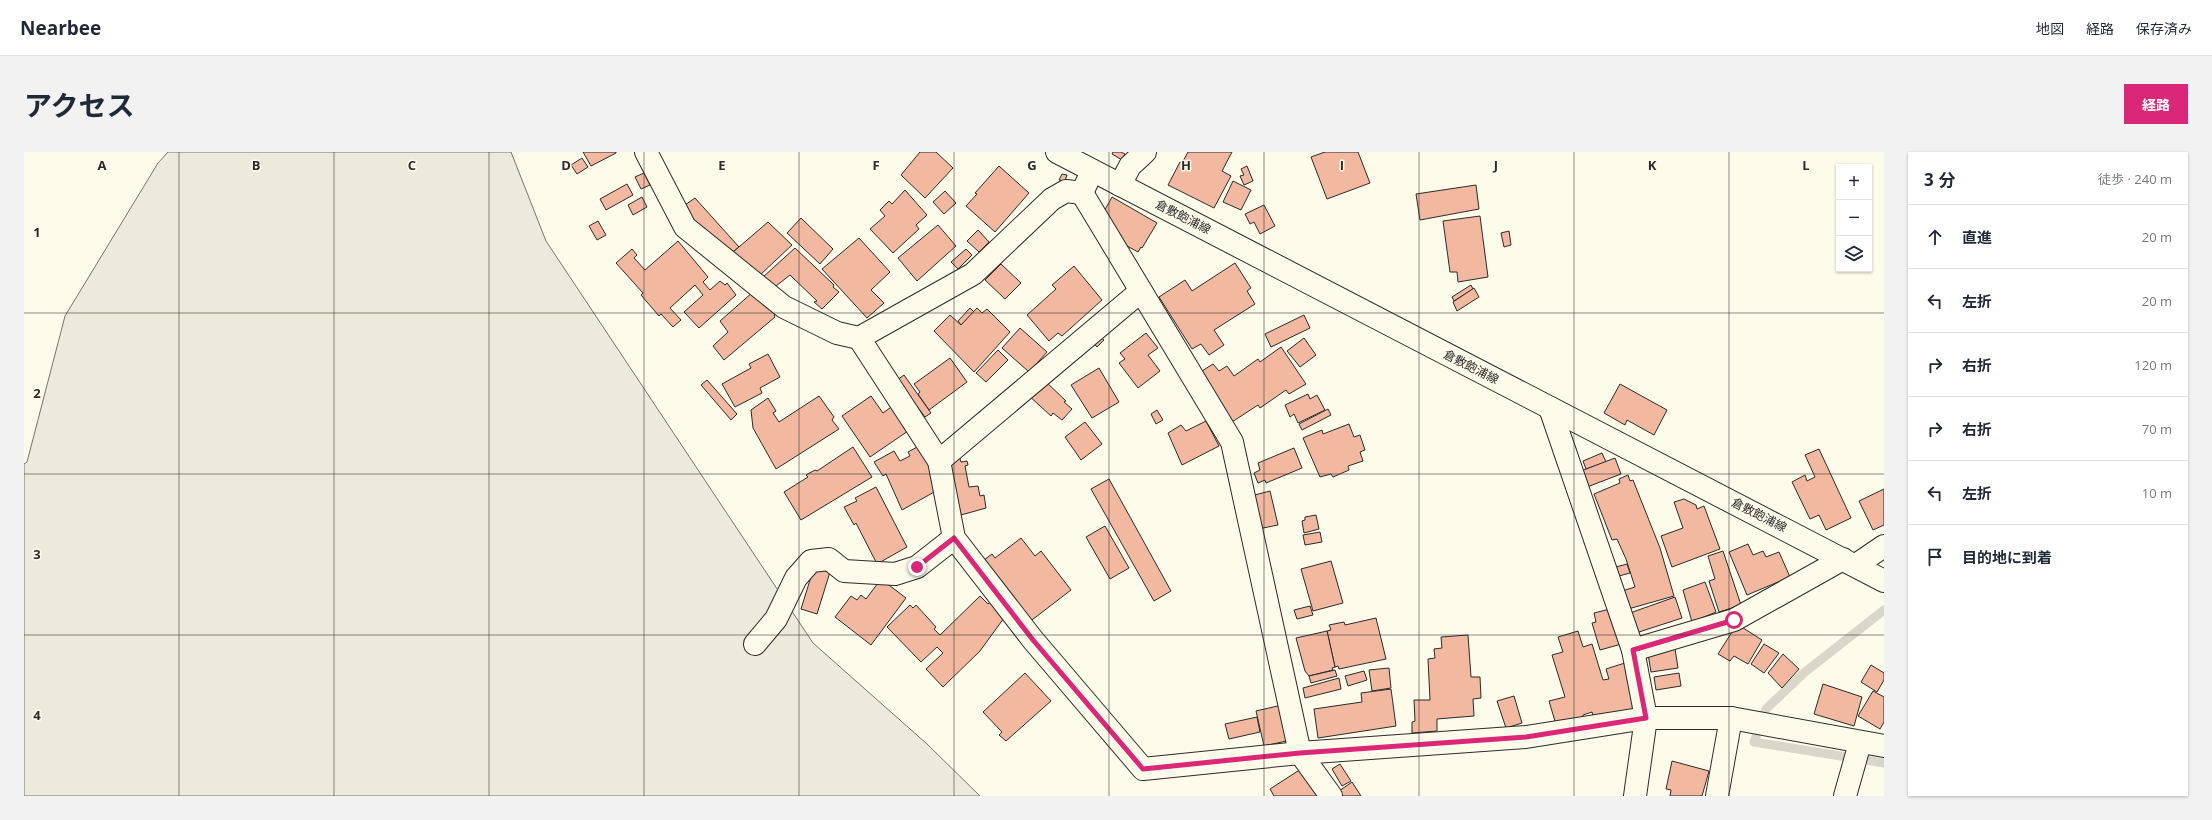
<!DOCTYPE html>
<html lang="ja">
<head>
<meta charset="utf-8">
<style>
  :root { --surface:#fff; --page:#f2f2f3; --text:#1f2937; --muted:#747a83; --line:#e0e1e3; --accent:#db2777 }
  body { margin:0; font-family:"Open Sans","Noto Sans JP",sans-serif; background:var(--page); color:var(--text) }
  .controls { position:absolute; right:12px; top:12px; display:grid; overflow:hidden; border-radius:0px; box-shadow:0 1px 3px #0004 }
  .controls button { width:36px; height:36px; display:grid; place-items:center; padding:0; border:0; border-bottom:1px solid var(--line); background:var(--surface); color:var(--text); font:20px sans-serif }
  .stop { position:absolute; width:12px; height:12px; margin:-9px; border:3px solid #db2777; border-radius:50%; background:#fff }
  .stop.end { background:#db2777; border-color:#fff; box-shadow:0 1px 4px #0008 }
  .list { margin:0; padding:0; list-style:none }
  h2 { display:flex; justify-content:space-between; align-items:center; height:52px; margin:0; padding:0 16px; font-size:17px }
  h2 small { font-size:13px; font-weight:400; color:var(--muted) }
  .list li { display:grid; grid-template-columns:26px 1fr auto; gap:12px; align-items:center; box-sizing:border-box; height:64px; padding:0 16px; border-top:1px solid var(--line) }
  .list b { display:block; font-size:15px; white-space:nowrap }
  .list em { font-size:13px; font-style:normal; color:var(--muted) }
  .icon { flex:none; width:22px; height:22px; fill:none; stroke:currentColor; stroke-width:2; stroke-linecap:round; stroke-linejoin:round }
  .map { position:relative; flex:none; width:1860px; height:644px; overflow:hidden; border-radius:0px }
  header { display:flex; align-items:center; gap:24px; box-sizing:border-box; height:56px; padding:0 20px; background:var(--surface); border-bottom:1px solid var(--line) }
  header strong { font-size:19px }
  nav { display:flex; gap:22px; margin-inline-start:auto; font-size:14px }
  .intro { display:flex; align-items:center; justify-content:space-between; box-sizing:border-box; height:96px; padding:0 24px }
  h1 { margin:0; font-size:28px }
  .button { padding:10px 18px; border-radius:0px; background:var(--accent); color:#fff; font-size:14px; font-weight:700 }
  main { display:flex; gap:24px; padding:0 24px }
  aside { flex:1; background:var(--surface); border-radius:0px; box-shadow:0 1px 3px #0004 }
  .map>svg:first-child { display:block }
  .green { fill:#ecebdb; stroke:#74746e }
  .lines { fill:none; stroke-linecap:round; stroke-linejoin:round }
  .stream { stroke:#d8d7c9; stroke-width:9 }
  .building { fill:#f2b8a0; stroke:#2b2b2b }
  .street-casing { stroke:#2b2b2b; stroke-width:24 }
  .primary-casing { stroke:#2b2b2b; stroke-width:24 }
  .street { stroke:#fdfbea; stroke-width:22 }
  .primary { stroke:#fdfbea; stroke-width:22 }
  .route { stroke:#db2777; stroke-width:5 }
  .grid { fill:none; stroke:#2b2b2b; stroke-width:1; stroke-opacity:0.55 }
  .labels { text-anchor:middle; stroke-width:3; stroke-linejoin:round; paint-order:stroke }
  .street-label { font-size:12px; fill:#2b2b2b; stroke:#fdfbea }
  .grid-label { font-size:13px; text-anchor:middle; font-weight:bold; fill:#2b2b2b; stroke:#fdfbea; stroke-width:3; stroke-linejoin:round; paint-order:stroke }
</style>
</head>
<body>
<header>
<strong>Nearbee</strong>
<nav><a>地図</a><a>経路</a><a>保存済み</a></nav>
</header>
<div class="intro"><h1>アクセス</h1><a class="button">経路</a></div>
<main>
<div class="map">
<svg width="1860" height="644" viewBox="0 0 1860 644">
  <rect width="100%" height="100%" fill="#fdfbea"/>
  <path class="green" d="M144 0H487L522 89 789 491 903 592 956 644H0V312L3 310 41 164 134 11Z"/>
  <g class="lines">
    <path class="stream" d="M1860 458 1781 520 1742 557 1730 590 1860 611"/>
  </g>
  <g class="building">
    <path d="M559 0H592V1L567 14Z"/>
    <path d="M896 0H912L929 16 901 46 877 23Z"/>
    <path d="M1089 0H1097L1101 2 1098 8 1088 2Z"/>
    <path d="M1164 0H1208L1198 19 1207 24 1190 56 1144 33 1156 10 1158 11Z"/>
    <path d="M1301 0H1334L1346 31 1303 47 1287 5Z"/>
    <path d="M558 6 564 15 553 22 547 13Z"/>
    <path d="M975 14 1005 41 971 80 942 54 953 42 951 41Z"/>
    <path d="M1223 14 1229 29 1220 33 1216 24 1220 23 1217 17Z"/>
    <path d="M620 21 626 33 617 37 611 25Z"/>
    <path d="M1038 22 1043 23 1041 29 1035 28Z"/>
    <path d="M1209 29 1227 38 1217 58 1199 50Z"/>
    <path d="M603 32 609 43 582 58 576 47Z"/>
    <path d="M1452 33 1455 57 1396 68 1392 42Z"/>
    <path d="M881 38 903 63 892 73 895 77 869 101 846 77 861 64 856 58 865 49 868 52Z"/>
    <path d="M921 39 932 51 920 62 909 50Z"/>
    <path d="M618 45 623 55 609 63 604 53Z"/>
    <path d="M1088 45 1133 71 1118 96 1117 95 1114 100 1094 89 1097 83 1083 75 1078 63Z"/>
    <path d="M671 46 715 95 701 106 658 55Z"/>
    <path d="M1240 53 1251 74 1236 82 1230 70 1226 72 1221 62Z"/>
    <path d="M1456 64 1464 125 1434 130 1433 120H1426L1419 69Z"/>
    <path d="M777 66 809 97 796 112 763 81Z"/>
    <path d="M574 69 582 83 573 88 565 74Z"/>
    <path d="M744 70 768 93 735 124 701 107Z"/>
    <path d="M914 73 932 94 893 129 874 106Z"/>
    <path d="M954 78 965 90 955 100 943 89Z"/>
    <path d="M1485 79 1487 93 1480 95 1477 81Z"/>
    <path d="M835 86 866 120 847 138 860 151 843 166 798 117Z"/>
    <path d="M654 89 684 125 679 130 686 138 696 129 701 133 703 131 712 143 675 176 660 160 679 143 671 133 646 156 657 168 649 175 637 162 635 164 617 143 619 141 592 111 608 97 613 103 610 106 621 118Z"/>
    <path d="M771 96 810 133 809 135 815 140 798 157 790 150 793 149 766 123 752 134 738 126Z"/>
    <path d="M942 97 948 103 934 117 927 110Z"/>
    <path d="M1211 111 1227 136 1223 139 1231 152 1190 178 1200 193 1185 203 1177 192 1168 197 1135 145 1161 128 1168 139Z"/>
    <path d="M977 112 997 131 981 147 961 128Z"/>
    <path d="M1050 114 1078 148 1038 184 1034 181 1025 189 1003 163 1032 137 1028 133Z"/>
    <path d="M1447 133 1449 137 1430 149 1428 145Z"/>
    <path d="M1450 136 1455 145 1433 159 1429 150Z"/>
    <path d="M729 140 753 160 750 163 751 165 700 208 689 194 704 180 696 169Z"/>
    <path d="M946 156 950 160 937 173 934 169Z"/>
    <path d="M953 156 958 161 963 157 986 180 950 220 910 179 926 163 937 173Z"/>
    <path d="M1280 163 1286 176 1247 195 1241 182Z"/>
    <path d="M996 176 1023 200 1005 220 978 196Z"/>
    <path d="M1122 181 1134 196 1124 203 1136 219 1114 236 1095 211 1101 207 1096 201Z"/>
    <path d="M1075 183 1080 188 1073 195 1068 189Z"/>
    <path d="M1280 186 1292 203 1276 215 1263 199Z"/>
    <path d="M1257 195 1282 232 1265 242 1262 238 1236 256 1234 253 1208 270 1178 219 1189 212 1195 219 1203 214 1210 224 1234 207 1236 210Z"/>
    <path d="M974 198 984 208 962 230 952 221Z"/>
    <path d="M744 202 756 225 736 236 738 241 711 255 698 232 727 216 725 212Z"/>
    <path d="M926 206 943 230 905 258 894 242 896 240 890 232Z"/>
    <path d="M1075 216 1095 250 1068 266 1047 233Z"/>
    <path d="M880 223 907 261 901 265 873 228Z"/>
    <path d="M1018 226 1042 249 1040 250 1048 257 1038 268 1029 261 1027 264 1003 242Z"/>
    <path d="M683 228 713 262 707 268 677 233Z"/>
    <path d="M1596 232 1643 258 1630 283 1603 268 1601 273 1580 261Z"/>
    <path d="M1284 242 1286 247 1293 243 1301 258 1274 271 1270 262 1266 265 1261 253Z"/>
    <path d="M795 244 810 265 808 268 815 277 752 317 729 276 727 258 744 246 752 259 749 261 755 270Z"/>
    <path d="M847 244 859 261 870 253 887 277 846 305 818 264Z"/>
    <path d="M1304 257 1307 263 1278 278 1275 272Z"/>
    <path d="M1133 258 1139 268 1132 272 1127 262Z"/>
    <path d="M1182 269 1195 294 1158 313 1144 281 1157 273 1162 279Z"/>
    <path d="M1061 270 1078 292 1057 308 1041 285Z"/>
    <path d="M1325 272 1330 285 1336 283 1341 298 1336 300 1339 309 1324 314 1325 318 1309 325 1307 322 1296 325 1279 286 1298 278 1299 282Z"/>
    <path d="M895 294 909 321 912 339 878 358 862 322 859 324 850 310 870 299 876 309 886 304 884 300Z"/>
    <path d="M829 295 848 325 777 368 760 340 784 325 782 323 791 318 793 319Z"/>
    <path d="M1270 296 1278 316 1242 331 1241 328 1234 331 1230 321 1236 318 1234 311Z"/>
    <path d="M1795 297 1827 366 1802 378 1795 363 1786 367 1768 330 1781 323 1783 329 1791 325 1781 303Z"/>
    <path d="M1578 301 1582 310 1562 317 1559 309Z"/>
    <path d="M935 304 937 310 943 309 944 313 941 314 945 335 954 334 956 344 960 343 962 356 937 363 936 357H934L924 307Z"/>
    <path d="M1591 306 1597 322 1563 335 1557 319Z"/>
    <path d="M1604 323 1606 329 1609 328 1636 396 1650 444 1604 457 1598 439 1611 435 1602 407 1593 387 1588 388 1570 342 1596 331 1595 327Z"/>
    <path d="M1085 327 1147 439 1130 449 1067 337Z"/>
    <path d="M852 335 883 395 853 412 832 371 830 373 820 355 833 349 831 346Z"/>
    <path d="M1860 337V373L1849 378 1835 349Z"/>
    <path d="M1246 339 1254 373 1234 377 1227 344Z"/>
    <path d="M1660 347 1672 353 1673 357 1680 354 1696 397 1648 415 1637 384 1659 376 1650 350Z"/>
    <path d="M1292 363 1295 377 1280 381 1278 369 1281 368V365Z"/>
    <path d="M1081 374 1105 416 1086 427 1062 385Z"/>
    <path d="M1296 380 1298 390 1281 393 1279 383Z"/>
    <path d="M997 386 1011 404 1017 399 1047 438 1004 471 956 411 968 402 971 406Z"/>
    <path d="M1724 392 1729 403 1739 399 1742 405 1755 400 1766 425 1723 443 1705 400Z"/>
    <path d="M1699 399 1717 453 1695 460 1685 429 1691 427 1684 404Z"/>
    <path d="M1307 409 1319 451 1289 459 1277 417Z"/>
    <path d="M1603 412 1606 421 1595 424 1592 415Z"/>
    <path d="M790 415 806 420 793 462 777 457Z"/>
    <path d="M857 427 882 446 847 493 811 465 827 444 833 448 837 443 842 447Z"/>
    <path d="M1681 430 1692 460 1668 470 1659 438Z"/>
    <path d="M956 444 964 452 967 449 980 466 956 499 919 535 902 517 919 501 913 495 897 510 863 475 886 453 889 456 892 453 912 475 910 477 916 483Z"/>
    <path d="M1651 445 1658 466 1612 481 1606 461Z"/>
    <path d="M1286 454 1289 463 1273 467 1270 458Z"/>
    <path d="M1586 457 1601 491 1576 498 1568 471 1572 470 1570 461Z"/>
    <path d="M1352 466 1362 507 1315 517 1314 514 1311 515 1303 479 1307 478 1305 473 1320 470 1321 473Z"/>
    <path d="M1713 472 1738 488 1724 512 1710 504 1706 509 1694 502Z"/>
    <path d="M1303 479 1311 515 1308 516 1309 518 1285 524 1281 519 1272 486Z"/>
    <path d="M1554 479 1559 495 1568 492 1579 528 1585 527 1582 517 1604 510 1615 558 1571 571 1568 560 1559 563 1560 568 1533 576 1525 549 1541 545 1528 503 1539 500 1534 485Z"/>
    <path d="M1444 483 1447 525H1456L1457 546 1449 547 1450 564 1413 567V579L1388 581V570L1391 569 1390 548H1406L1404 507 1411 506 1410 497 1418 496 1417 485Z"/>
    <path d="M1740 492 1755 501 1740 521 1727 512Z"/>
    <path d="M1651 497 1654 516 1627 520 1624 502Z"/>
    <path d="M1759 502 1775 517 1758 536 1744 521Z"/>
    <path d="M1847 513 1860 521V528L1853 540 1837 530Z"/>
    <path d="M1365 516 1367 536 1348 539 1345 518Z"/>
    <path d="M1311 518 1313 524 1287 531 1285 524Z"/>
    <path d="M1340 519 1343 528 1324 534 1321 524Z"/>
    <path d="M1001 521 1027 549 982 589 975 583 978 580 959 560Z"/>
    <path d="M1655 521 1657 534 1632 538 1630 525Z"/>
    <path d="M1315 526 1317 537 1281 546 1279 536Z"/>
    <path d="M1799 532 1838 545 1830 574 1790 562Z"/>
    <path d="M1367 537 1372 574 1294 586 1290 557 1338 550 1337 541Z"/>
    <path d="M1849 539 1860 545V570L1856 577 1834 564Z"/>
    <path d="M1490 544 1498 571 1482 576 1473 549Z"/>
    <path d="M1258 553 1267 588 1240 594 1232 559Z"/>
    <path d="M1233 565 1236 580 1205 587 1201 572Z"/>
    <path d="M1648 609 1685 619 1678 644H1646L1647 638 1642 637Z"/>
    <path d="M1316 612 1327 629 1318 634 1308 617Z"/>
    <path d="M1277 617 1294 644H1250L1246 637Z"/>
    <path d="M1328 630 1337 644H1318L1315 639Z"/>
  </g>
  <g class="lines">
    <defs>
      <g id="street">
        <path d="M622 0 661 75 760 155 813 181 835 186 949 122 1028 47 1042 39 1058 41 1064 28"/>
        <path d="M1096 33 1106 14 1121 0"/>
        <path d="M1058 41 1208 290 1276 601 1502 585 1622 566H1707L1860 594"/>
        <path d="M835 186 915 309 930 386 1009 488 1119 617 1276 601 1307 644"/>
        <path d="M1526 256 1609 498 1622 566 1611 644"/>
        <path d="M915 309 1117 139"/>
        <path d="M1832 413 1860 394"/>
        <path d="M731 492 752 467 772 426 787 409 805 407 820 419 871 422 893 415 930 386"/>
        <path d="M1609 498 1710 468 1819 407"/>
        <path d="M1693 644 1707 566"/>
        <path d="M1821 644 1836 591"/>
      </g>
      <path id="primary" d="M1033 0 1860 429"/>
    </defs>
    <use href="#street" class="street-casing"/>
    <use href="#primary" class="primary-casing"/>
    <use href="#street" class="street"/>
    <use href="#primary" class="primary"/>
  </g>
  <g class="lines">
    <path class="route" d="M893 415 930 386 1009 488 1119 617 1276 601 1502 585 1622 566 1609 498 1710 468"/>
  </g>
  <path class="grid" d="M155 0V644M310 0V644M465 0V644M620 0V644M775 0V644M930 0V644M1085 0V644M1240 0V644M1395 0V644M1550 0V644M1705 0V644M0 161H1860M0 322H1860M0 483H1860"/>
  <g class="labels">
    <g class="street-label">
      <text transform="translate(1159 65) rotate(27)" y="4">倉敷飽浦線</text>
      <text transform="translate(1447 215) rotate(27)" y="4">倉敷飽浦線</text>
      <text transform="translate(1735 363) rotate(27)" y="4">倉敷飽浦線</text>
    </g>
  </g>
  <g class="grid-label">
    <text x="78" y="18">A</text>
    <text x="232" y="18">B</text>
    <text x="388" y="18">C</text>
    <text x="542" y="18">D</text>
    <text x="698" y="18">E</text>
    <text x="852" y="18">F</text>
    <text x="1008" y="18">G</text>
    <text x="1162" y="18">H</text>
    <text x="1318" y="18">I</text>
    <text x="1472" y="18">J</text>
    <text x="1628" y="18">K</text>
    <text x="1782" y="18">L</text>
    <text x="13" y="85">1</text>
    <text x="13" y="246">2</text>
    <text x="13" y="407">3</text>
    <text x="13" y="568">4</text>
  </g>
</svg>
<div class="controls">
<button>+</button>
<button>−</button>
<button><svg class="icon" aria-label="layers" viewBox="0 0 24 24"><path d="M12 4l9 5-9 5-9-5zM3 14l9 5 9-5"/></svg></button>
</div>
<div class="stop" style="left:1710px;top:468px"></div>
<div class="stop end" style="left:893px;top:415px"></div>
</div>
<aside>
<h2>3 分<small>徒歩 · 240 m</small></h2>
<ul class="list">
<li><svg class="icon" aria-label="ahead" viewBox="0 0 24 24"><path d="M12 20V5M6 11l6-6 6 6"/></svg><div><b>直進</b></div><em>20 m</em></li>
<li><svg class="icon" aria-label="left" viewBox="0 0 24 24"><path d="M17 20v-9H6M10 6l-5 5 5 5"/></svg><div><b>左折</b></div><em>20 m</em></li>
<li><svg class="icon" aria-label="right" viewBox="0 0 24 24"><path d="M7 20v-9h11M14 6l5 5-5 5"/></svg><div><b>右折</b></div><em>120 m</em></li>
<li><svg class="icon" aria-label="right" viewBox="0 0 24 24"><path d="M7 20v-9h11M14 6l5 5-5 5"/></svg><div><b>右折</b></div><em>70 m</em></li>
<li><svg class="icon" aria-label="left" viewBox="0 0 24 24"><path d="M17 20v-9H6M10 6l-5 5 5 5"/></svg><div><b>左折</b></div><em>10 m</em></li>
<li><svg class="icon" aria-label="arrive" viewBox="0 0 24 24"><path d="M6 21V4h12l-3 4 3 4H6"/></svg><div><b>目的地に到着</b></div></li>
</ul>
</aside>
</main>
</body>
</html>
